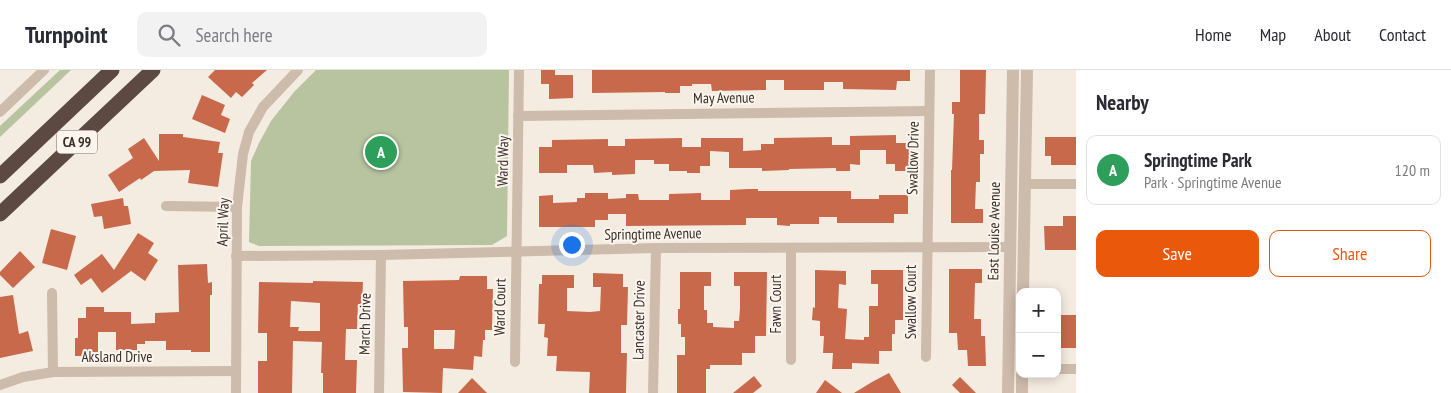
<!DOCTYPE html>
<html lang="en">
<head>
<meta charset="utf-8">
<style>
  :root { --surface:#fff; --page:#f2f2f3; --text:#2b2b33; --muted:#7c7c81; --line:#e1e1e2; --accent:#ea580c }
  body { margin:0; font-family:"PT Sans Narrow",sans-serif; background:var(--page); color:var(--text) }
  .controls { position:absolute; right:15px; bottom:15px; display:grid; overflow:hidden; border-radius:10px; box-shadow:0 2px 12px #0003 }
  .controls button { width:45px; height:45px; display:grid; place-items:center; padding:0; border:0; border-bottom:1px solid var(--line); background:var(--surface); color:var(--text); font:25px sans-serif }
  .you { position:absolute; left:571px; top:174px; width:18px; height:18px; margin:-12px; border:4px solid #fff; border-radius:50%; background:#1a73e8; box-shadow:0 0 0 8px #1a73e833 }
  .badge { display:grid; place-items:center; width:32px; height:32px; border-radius:50%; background:var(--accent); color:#fff; font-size:16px; font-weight:700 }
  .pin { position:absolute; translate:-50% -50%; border:2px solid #fff; box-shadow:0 1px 5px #0006 }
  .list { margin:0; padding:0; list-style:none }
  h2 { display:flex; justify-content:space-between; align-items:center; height:65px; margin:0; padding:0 20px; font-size:21px }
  h2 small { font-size:16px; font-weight:400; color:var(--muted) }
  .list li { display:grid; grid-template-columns:32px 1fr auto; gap:15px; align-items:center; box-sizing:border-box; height:70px; margin:0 10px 10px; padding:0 10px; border:1px solid var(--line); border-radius:10px }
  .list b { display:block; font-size:19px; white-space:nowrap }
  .list p { margin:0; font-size:16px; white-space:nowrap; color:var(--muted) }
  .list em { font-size:16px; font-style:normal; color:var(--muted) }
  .actions { display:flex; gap:10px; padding:15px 20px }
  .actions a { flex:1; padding:11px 0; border:1px solid var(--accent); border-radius:10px; text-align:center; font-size:18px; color:var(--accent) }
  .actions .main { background:var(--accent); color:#fff }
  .icon { flex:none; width:28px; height:28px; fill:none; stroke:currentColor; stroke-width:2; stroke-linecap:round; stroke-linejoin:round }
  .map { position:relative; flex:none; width:1076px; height:323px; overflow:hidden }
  header { display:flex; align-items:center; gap:30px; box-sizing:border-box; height:70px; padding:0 25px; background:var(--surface); border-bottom:1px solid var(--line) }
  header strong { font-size:24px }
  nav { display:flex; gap:28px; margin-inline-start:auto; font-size:18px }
  .search { width:350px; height:45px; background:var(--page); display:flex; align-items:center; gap:12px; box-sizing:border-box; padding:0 18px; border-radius:10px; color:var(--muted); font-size:19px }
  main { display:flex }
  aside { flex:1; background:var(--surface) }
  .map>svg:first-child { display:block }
  .green { fill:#b8c4a0 }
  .building { fill:#c8694b; fill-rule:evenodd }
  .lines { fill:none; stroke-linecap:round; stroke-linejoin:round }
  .minor { stroke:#cdbbac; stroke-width:10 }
  .tertiary { stroke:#cdbbac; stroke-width:12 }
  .motorway { stroke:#5c4a42; stroke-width:15 }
  .labels { text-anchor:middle; stroke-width:4; stroke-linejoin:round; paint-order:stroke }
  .shield { fill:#fbf5ee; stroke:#756b66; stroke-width:1 }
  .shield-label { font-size:14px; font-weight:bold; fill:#3b302b }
  .street-label { font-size:15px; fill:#3b302b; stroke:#fbf5ee }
</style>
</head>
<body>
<header>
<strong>Turnpoint</strong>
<div class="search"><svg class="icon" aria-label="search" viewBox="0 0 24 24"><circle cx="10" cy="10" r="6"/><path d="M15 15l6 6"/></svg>Search here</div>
<nav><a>Home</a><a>Map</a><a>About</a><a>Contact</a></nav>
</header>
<main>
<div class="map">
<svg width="1076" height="323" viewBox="0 0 1076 323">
  <rect width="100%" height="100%" fill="#f4ebe1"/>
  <g class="green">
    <path d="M60 0H71L0 67V56Z"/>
    <path d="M316 0H509L507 166 492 175 259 176 249 172 251 91 259 73 271 51 294 22Z"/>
  </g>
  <g class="building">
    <path d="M215 0H267L252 13 254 15 242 27 236 22 231 28 208 7Z"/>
    <path d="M541 0H555V5H573V28L549 29V14H541Z"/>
    <path d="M592 0H910V11H897L896 20 843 19V12H824V20H784V10H766V20L712 21 711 14H692V16H680V23H665V22L592 23Z"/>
    <path d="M960 0H986L985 44H979V70H984V84H980V112H976L975 139H983V153H951V100H952L954 44H952V32H960Z"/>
    <path d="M202 25 225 35 221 45 230 49 225 63 192 49Z"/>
    <path d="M159 64H183V67L220 72 218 83H223L218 117 188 113 190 100 154 101 141 110 140 108 119 122 108 105 133 88 128 79 144 68 159 91Z"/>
    <path d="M896 65V73H909V101H895V94H886V80H860V95L850 94V101H836V98L789 99V100L762 101V98H729V82L710 81V96H700V103H687V101H669V94H654V90H635V104L612 105V102L594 103 593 95H567V103H539V77H552V70L608 69V76H625V69L682 68V77H701V68H743V81L761 80V74H774V68L832 67V75H850V66Z"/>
    <path d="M1045 67H1076V95H1051V86H1045Z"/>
    <path d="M748 119H758V121H851V129H879V125H908V144H894V153H837V147H819V154H790V156L777 155V148H746V155L626 156V144H608V150H595V157H539V126L553 125V133L577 132V128H585V123H608V129L626 128V124H638L639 130H669V124L701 123V130H730V120Z"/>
    <path d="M123 128 124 136H128L131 154 104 159 102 146 94 147 91 134Z"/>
    <path d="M1063 146H1076V180H1045L1044 156H1063Z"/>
    <path d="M51 159 76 166 67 200 42 193Z"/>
    <path d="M138 163 154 173 148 183 158 190 145 211 131 201 102 223 91 208 81 215 74 205 102 184 114 200Z"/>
    <path d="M20 181 35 197 13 218 0 205V202Z"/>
    <path d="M207 194 208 213 212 212V225H210V282H191V280H166V271H145V274H137V280H116V262H98V286H75V268H78V248H86V237H104V242H131V254L155 253V243L179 242 178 195Z"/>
    <path d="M949 199H982V213H975L974 249H981V266H985L986 296H968L967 280H958L957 263H949Z"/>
    <path d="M815 200 846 201V215L839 214 838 238 847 239 845 269 864 270V267H869V236H878V214H871V200H903V250H895V264H892V281H879V294L852 293V299H832L833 283H823L824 266H820V251L812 250 813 237 815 238Z"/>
    <path d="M680 202H711V216H704V240H707V253H713V257L734 258V251H739L740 238V216H734V202H767L766 266H755V283H742V295H710V299H706V323H677V285H685V267H681V254H678V239H680Z"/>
    <path d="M593 203 623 204V217H628L627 255H621V283H627L626 323H589L590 302 556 301 557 286H547L548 268 544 267 545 254H538L539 214H542V205H574V218H567V241L590 242 600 241 601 217H593Z"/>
    <path d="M460 206H487V219H493L492 260H485V270H483L482 287 474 286 473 300 443 298 442 323 403 322 402 278H408V257H404L403 211 459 210ZM434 260H455L454 279H434Z"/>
    <path d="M313 211 363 212 362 234H358L357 259H346L345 290H357L356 323H323V303H321L322 272 293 271 292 323H258V291H267V263H258L259 212 313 213ZM291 231 320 233V261H298L299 257H290Z"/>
    <path d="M13 225 19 264 28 261 33 281 0 288V227Z"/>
    <rect x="1057" y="245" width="19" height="33"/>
    <path d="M889 303 901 323H854L872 312Z"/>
    <path d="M754 306 762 316 753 323H733Z"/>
    <path d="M960 307 976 323H960L952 315Z"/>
    <path d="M472 308 487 323H458Z"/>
    <path d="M825 310 842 323H816Z"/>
  </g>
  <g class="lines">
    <g class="minor">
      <path d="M0 42 44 0"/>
      <path d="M518 46 929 41"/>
      <path d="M1026 114H1076"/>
      <path d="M166 136 237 137"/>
      <path d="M236 186 381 185 656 178 1010 177"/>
      <path d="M52 223 53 302"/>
      <path d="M926 287 930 0"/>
      <path d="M791 290V178"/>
      <path d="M515 292 519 0"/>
      <path d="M1057 299H1076"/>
      <path d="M0 315 23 307 53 302 236 301"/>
      <path d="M236 323 237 137 243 84 249 62 263 37 298 0"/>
      <path d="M379 323 381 185"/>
      <path d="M653 323 656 178"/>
    </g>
    <g class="tertiary">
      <path d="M1023 222 1027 0"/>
      <path d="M1008 323 1013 0"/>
      <path d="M1022 323V304"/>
    </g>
    <g class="motorway">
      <path d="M0 106 112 0"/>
      <path d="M0 144 153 0"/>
    </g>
  </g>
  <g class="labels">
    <rect class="shield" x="57" y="60.5" width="40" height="23" rx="4"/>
    <g class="shield-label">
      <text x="77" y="77">CA 99</text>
    </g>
    <g class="street-label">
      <text transform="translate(724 28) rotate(-1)" y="5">May Avenue</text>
      <text transform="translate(913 88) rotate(-89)" y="5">Swallow Drive</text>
      <text transform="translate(503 91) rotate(-89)" y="5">Ward Way</text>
      <text transform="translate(223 152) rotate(-88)" y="5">April Way</text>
      <text transform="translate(994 161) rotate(-89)" y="5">East Louise Avenue</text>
      <text transform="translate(653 164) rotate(-1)" y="5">Springtime Avenue</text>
      <text transform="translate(911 232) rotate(-90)" y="5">Swallow Court</text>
      <text transform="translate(776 234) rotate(-90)" y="5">Fawn Court</text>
      <text transform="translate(500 237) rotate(-89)" y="5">Ward Court</text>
      <text transform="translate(639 250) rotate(-89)" y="5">Lancaster Drive</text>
      <text transform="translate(365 254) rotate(-89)" y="5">March Drive</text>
      <text x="117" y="292">Aksland Drive</text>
    </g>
  </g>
</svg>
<div class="controls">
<button>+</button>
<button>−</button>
</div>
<div class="you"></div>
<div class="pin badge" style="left:381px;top:82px;background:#2e9e5b">A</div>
</div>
<aside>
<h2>Nearby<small></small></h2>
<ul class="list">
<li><span class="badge" style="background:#2e9e5b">A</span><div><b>Springtime Park</b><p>Park · Springtime Avenue</p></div><em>120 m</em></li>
</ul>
<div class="actions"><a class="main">Save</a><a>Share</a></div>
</aside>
</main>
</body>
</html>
